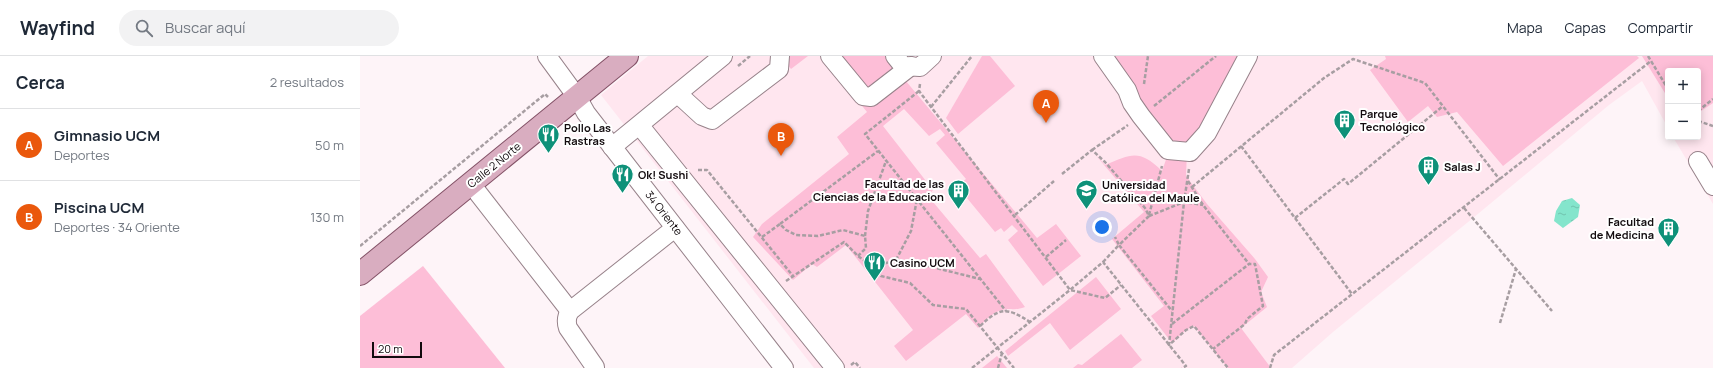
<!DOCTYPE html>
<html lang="es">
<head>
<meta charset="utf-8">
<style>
  :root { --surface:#fff; --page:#f2f2f3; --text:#1f2937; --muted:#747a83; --line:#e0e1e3; --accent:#ea580c }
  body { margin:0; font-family:Manrope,sans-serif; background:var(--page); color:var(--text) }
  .controls { position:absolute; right:12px; top:12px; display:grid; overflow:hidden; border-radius:4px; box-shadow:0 2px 10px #0003 }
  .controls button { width:36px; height:36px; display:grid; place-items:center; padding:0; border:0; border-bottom:1px solid var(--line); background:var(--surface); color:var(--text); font:20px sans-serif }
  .scale { position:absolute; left:12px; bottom:10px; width:50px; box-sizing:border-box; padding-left:4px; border:2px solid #120b0e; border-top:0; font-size:11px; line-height:14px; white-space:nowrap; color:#120b0e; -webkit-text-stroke:3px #fff; paint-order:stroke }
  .you { position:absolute; left:742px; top:171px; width:14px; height:14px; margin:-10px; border:3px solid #fff; border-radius:50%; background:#1a73e8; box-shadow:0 0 0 6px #1a73e833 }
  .badge { display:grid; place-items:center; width:26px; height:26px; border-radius:50%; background:var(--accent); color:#fff; font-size:13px; font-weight:700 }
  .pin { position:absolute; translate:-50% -33px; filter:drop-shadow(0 1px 2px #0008) }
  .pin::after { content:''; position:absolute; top:21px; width:14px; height:12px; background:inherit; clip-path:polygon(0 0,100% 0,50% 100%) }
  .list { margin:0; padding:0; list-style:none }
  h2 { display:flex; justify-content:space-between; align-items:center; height:52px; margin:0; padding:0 16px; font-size:17px }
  h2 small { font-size:13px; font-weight:400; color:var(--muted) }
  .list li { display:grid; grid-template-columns:26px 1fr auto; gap:12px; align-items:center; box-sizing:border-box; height:72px; padding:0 16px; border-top:1px solid var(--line) }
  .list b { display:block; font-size:15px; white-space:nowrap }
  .list p { margin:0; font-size:13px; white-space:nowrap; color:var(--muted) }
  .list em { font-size:13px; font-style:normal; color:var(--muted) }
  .icon { flex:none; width:22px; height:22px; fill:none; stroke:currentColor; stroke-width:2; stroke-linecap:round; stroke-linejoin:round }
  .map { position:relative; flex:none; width:1353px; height:312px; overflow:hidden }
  header { display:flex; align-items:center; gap:24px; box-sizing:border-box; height:56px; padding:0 20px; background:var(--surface); border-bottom:1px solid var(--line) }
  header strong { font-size:19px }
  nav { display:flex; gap:22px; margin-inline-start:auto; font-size:14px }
  .search { width:280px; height:36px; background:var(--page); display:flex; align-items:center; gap:10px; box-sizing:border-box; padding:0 14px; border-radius:22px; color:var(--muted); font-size:15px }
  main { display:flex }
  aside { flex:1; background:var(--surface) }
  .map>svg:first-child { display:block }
  .built { fill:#ffe6ef }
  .green { fill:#fdbed7 }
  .water { fill:url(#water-ripples) }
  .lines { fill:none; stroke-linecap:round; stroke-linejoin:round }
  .minor-casing { stroke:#97828a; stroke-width:20 }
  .major-casing { stroke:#835166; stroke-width:24 }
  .path { stroke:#a79ea2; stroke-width:2.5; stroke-dasharray:4 2; stroke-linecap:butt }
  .minor { stroke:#fff; stroke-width:18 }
  .major { stroke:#d9adc0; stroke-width:22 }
  .labels { text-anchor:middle; stroke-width:4; stroke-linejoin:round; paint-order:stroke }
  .poi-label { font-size:11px; font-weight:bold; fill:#120b0e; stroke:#fff; text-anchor:start }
  .street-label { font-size:11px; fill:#120b0e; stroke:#fff }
</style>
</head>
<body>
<header>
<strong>Wayfind</strong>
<div class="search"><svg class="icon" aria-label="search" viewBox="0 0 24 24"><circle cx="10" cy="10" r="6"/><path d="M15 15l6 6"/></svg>Buscar aquí</div>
<nav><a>Mapa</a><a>Capas</a><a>Compartir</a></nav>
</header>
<main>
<aside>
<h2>Cerca<small>2 resultados</small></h2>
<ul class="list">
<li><span class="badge">A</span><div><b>Gimnasio UCM</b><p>Deportes</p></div><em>50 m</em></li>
<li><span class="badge">B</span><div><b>Piscina UCM</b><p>Deportes · 34 Oriente</p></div><em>130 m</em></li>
</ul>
</aside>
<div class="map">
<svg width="1353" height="312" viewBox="0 0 1353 312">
  <defs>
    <pattern id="water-ripples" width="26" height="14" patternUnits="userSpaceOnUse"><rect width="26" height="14" fill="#84e5cc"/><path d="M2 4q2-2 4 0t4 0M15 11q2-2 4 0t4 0" fill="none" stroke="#71c3ae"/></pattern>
  </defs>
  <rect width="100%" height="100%" fill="#fef4f8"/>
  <path class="built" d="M288 0H1353V148L1313 81H1338V15H1308V72L1282 25 1249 49 1113 162 973 276 932 312H454L241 39Z"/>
  <g class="green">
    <path d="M421 0H448L431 13Z"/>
    <path d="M462 0H525L677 182 696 168 721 200 683 230 648 184 658 175 652 169 644 176 641 172 635 176 597 130 606 123 576 87 585 79 580 73 569 80 544 53 523 70 573 134 568 140 620 202 626 198 665 251C656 254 655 253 647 253 634 254 626 264 618 272L606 258 546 305 534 290 553 274 486 189 457 211 452 208 433 224 393 181 402 168 489 98 477 81 507 56Z"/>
    <path d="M622 0H630L655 30 598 78 586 62Z"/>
    <path d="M749 0H883L827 93 809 91Z"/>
    <path d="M1025 0H1277L1279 2 1143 110 1097 56 1077 61 1068 50 1048 66 1010 14 1026 3Z"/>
    <path d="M1282 0H1353V47L1338 57V15H1308V42Z"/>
    <path d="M809 95 827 96 826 120 847 148 895 203 908 221 901 236 907 251 881 272 911 312H868L834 270 826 274 812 287 791 260 804 250 752 183 784 156 733 96 745 109C772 98 779 93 802 115Z"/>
    <path d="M63 210 145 312H0V260Z"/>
    <path d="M736 221 761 253 710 294 690 267 648 300 645 295Z"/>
    <path d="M761 278 782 304 772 312H713L718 308 722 309Z"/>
    <path d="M637 300 647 312H622Z"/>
  </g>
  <path class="water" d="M1212 142 1220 149 1218 161 1203 172 1194 165 1196 155 1202 145Z"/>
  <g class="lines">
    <defs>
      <g id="minor">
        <path d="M187 0 217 41 226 57 424 312"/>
        <path d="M470 0 503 40 511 41 551 10"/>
        <path d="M535 0 543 10 560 11 572 0"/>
        <path d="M743 0 767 34 772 47 781 60 808 94 830 96 847 77 888 0"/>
        <path d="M318 38 342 60 352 64 419 13 420 0"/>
        <path d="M280 70 475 312"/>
        <path d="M252 91 363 0"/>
        <path d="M1338 105 1353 130"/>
        <path d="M111 128 210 255"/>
        <path d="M235 311 208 272C206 266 206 261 210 255L315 172"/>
      </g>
      <path id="major" d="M0 218 267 0"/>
    </defs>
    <use href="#minor" class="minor-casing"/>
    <use href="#major" class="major-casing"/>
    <g class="path">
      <path d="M1288 0 1308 33"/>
      <path d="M378 10 390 0"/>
      <path d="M560 28 559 35 710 234 745 242 761 229"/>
      <path d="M784 28 788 0"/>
      <path d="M559 35 505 78 646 255"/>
      <path d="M794 50 856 0"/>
      <path d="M571 51 612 0"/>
      <path d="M1338 55 1353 43"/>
      <path d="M1338 65 1353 70"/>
      <path d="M881 90 992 238"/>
      <path d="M732 94 768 69"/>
      <path d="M829 113 824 146 809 289 826 274 834 270 868 312"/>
      <path d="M338 114H347L433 220"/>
      <path d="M702 118 732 94 745 106 785 152 789 160 759 189 812 255"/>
      <path d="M828 125 843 149 889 208"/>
      <path d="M832 131 964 22 993 3 1065 27 1140 124"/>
      <path d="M1104 152 1192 255"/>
      <path d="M655 159 694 125"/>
      <path d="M789 159 802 110"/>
      <path d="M789 160 824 146 843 149"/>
      <path d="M935 162 984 123 988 128 1083 50"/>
      <path d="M420 168 518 95"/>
      <path d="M505 180 508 155 526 105"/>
      <path d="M402 181 420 168 426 174 436 179 458 180 483 174 505 180 506 192 498 200"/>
      <path d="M0 190 185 38 188 41"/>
      <path d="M686 201 706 184"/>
      <path d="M536 204 551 175 557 143"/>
      <path d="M743 206 759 189 755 181"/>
      <path d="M513 211 536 204 560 208 620 223"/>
      <path d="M426 225 484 186 498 200 513 211 521 220 550 227 573 249 606 253 654 312"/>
      <path d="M1140 267 1156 213"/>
      <path d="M812 268 889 208H895L903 250 887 263 885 268 853 293"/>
      <path d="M620 270C640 251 647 251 670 266"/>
      <path d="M491 309 495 306 500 312"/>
      <path d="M612 312 710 234 743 206 826 310 822 312"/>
      <path d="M638 312 642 297"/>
      <path d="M910 312 914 299 1291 5"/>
    </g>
    <use href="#minor" class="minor"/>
    <use href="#major" class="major"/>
  </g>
  <defs>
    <symbol id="building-pin" viewBox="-11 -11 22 30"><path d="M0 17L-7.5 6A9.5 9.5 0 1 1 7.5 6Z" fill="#0e9179" stroke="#fff"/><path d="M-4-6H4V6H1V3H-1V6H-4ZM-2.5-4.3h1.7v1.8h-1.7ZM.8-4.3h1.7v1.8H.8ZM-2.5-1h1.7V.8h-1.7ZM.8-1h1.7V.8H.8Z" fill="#fff"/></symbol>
    <symbol id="restaurant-pin" viewBox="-11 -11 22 30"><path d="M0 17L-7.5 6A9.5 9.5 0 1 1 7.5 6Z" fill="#0e9179" stroke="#fff"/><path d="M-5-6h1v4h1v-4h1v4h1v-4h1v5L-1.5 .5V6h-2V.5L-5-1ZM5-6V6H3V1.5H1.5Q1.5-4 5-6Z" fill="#fff"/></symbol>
    <symbol id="university-pin" viewBox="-11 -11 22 30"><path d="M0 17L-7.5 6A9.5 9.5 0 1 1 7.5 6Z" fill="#0e9179" stroke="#fff"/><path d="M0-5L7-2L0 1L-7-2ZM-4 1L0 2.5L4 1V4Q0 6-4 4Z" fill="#fff"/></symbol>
  </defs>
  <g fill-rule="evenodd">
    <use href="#building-pin" x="972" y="52" width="25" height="34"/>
    <use href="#restaurant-pin" x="176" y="66" width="25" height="34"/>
    <use href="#building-pin" x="1056" y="98" width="25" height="34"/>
    <use href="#restaurant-pin" x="250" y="106" width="25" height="34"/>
    <use href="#building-pin" x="586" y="122" width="25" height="34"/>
    <use href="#university-pin" x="714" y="122" width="25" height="34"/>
    <use href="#building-pin" x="1296" y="160" width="25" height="34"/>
    <use href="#restaurant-pin" x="502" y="194" width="25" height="34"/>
  </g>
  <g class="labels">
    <g class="poi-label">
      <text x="1000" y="62">Parque<tspan x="1000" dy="13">Tecnológico</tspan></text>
      <text x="204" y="76">Pollo Las<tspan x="204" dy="13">Rastras</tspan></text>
      <text x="1084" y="115">Salas J</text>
      <text x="278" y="123">Ok! Sushi</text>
      <text x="584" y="132" text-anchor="end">Facultad de las<tspan x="584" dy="13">Ciencias de la Educacion</tspan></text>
      <text x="742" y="133">Universidad<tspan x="742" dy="13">Católica del Maule</tspan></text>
      <text x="1294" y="170" text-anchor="end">Facultad<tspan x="1294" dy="13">de Medicina</tspan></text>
      <text x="530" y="211">Casino UCM</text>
    </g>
    <g class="street-label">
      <text transform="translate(134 109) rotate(-39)" y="4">Calle 2 Norte</text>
      <text transform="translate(304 157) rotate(52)" y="4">34 Oriente</text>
    </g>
  </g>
</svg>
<div class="controls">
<button>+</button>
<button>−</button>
</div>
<div class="scale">20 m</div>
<div class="you"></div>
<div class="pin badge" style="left:686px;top:67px">A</div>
<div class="pin badge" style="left:421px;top:100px">B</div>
</div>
</main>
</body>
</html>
